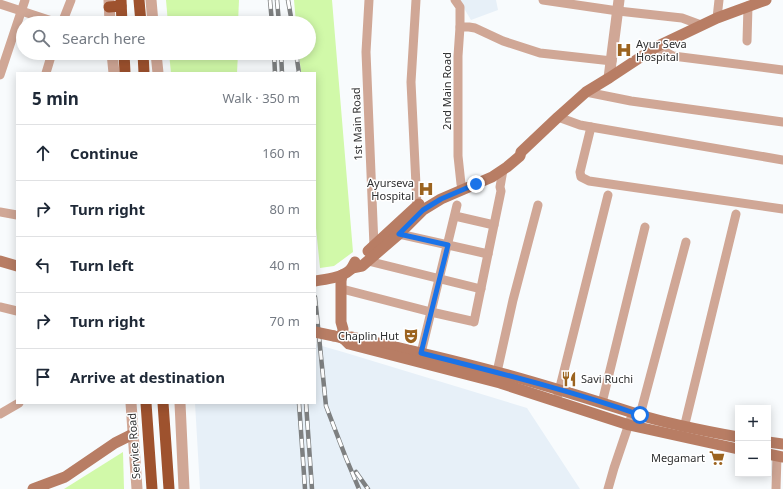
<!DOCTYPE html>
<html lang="en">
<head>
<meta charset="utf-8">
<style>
  :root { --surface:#fff; --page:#f6f6f7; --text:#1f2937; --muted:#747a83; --line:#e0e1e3 }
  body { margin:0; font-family:"Noto Sans",sans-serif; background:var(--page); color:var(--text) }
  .controls { position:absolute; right:12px; bottom:12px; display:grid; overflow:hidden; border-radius:0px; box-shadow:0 2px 10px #0003 }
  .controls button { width:36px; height:36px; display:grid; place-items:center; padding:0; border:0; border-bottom:1px solid var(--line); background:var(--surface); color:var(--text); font:20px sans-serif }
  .stop { position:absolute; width:12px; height:12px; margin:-9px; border:3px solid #1a73e8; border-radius:50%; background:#fff }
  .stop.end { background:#1a73e8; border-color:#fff; box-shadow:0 1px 4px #0008 }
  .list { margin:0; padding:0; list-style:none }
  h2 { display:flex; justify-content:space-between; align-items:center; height:52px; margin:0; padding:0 16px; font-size:17px }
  h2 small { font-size:13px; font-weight:400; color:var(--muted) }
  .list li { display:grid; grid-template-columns:26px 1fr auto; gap:12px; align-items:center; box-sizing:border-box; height:56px; padding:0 16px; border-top:1px solid var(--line) }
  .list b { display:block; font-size:15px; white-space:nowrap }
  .list em { font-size:13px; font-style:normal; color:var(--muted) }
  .icon { flex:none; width:22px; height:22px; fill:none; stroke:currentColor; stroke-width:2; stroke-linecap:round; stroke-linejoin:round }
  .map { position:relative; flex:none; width:783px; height:489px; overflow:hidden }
  .search { position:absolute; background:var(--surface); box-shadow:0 2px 10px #0003; left:16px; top:16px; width:300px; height:44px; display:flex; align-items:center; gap:10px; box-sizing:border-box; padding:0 14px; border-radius:22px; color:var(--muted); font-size:15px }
  .panel { position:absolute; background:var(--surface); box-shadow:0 2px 10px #0003; left:16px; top:72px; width:300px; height:332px; border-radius:0px }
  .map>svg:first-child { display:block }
  .built { fill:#e7f0f8 }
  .green { fill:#d1f9a9 }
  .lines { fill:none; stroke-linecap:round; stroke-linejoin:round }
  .minor { stroke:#d0a796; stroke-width:9 }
  .tertiary { stroke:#d0a796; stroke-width:11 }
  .secondary { stroke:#b87d64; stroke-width:11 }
  .trunk { stroke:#9e522e; stroke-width:11 }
  .rail-casing { stroke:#7e8081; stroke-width:4.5 }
  .rail { stroke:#fff; stroke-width:3; stroke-dasharray:9; stroke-linecap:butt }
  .secondary-bridge { stroke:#b87d64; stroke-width:11 }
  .route { stroke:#1a73e8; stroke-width:5 }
  .labels { text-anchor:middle; stroke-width:3; stroke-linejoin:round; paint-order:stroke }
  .poi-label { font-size:11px; fill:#2e2f30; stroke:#fff; text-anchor:end }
  .street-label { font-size:11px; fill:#2e2f30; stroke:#fff }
</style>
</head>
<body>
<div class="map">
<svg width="783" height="489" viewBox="0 0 783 489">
  <rect width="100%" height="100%" fill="#f8fbfd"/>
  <g class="built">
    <path d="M459 0H496L498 10 471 20Z"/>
    <path d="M315 344 343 352 527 408 580 489H200L195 403H315Z"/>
  </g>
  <g class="green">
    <path d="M166 0H239L238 23H168Z"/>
    <path d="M294 0H332L353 252 334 266 320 268 315 218V73H301L299 53H309V23H296Z"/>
    <path d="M169 53H238L237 73H171Z"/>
    <path d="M123 452 124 489H64Z"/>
  </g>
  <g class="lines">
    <g class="minor">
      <path d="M369 0 366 52 374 246"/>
      <path d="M416 0 411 82 417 206"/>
      <path d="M455 0 460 7V27L458 56V156L461 184"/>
      <path d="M543 0 618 11 682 18 701 25"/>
      <path d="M0 4 58 23"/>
      <path d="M717 18 719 0"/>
      <path d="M62 23 71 0"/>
      <path d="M460 27H469L475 28 503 41 540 53 612 61"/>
      <path d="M747 41 748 6"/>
      <path d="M656 47 673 56 783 70"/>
      <path d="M46 73 52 53"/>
      <path d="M0 75 25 0"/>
      <path d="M586 92 631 101 783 122"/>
      <path d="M558 117 580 125 591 127"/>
      <path d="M783 160 591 127 580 172 581 177 589 181 783 209"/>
      <path d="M0 212 17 215"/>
      <path d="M455 216 494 225"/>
      <path d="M399 234 488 254"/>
      <path d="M368 261 481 289"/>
      <path d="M346 290 431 312 471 321"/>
      <path d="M0 307 17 311"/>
      <path d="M474 322 501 191 500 187 503 170"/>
      <path d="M421 353 457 205"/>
      <path d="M497 372 513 300 538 205"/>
      <path d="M558 395 608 195"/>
      <path d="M602 403 645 227"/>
      <path d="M0 414 19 403"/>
      <path d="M640 415 686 242"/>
      <path d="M683 432 736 214"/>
      <path d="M608 489 614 468 633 412"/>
      <path d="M776 489 777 456"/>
    </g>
    <g class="tertiary">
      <path d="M109 0 110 23"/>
      <path d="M151 0 153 23"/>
      <path d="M112 53 114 73"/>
      <path d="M156 53 158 73"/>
      <path d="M609 78 619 0"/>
      <path d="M131 403 137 489"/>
      <path d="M180 403 184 489"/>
    </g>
    <g class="secondary">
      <path d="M368 251 419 204"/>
      <path d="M0 261 17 266"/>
      <path d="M352 268 362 266 399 234 423 210 441 199 492 177 507 167 520 156 521 152 558 117 586 92 609 78 656 47 717 18 766 0"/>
      <path d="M342 275 341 281V322L343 329 342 338"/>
      <path d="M315 281C327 279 341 278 350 270 353 267 353 265 355 262"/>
      <path d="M334 336 342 338 352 337C401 348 449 359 497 372 545 385 593 400 640 415 672 425 705 431 738 437"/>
      <path d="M344 339 349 344 500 383 629 425 738 449"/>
      <path d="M768 442 783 444"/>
      <path d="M768 454 783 457"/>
      <path d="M33 489 65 477 115 443 133 434"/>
    </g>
    <g class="trunk">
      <path d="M121 0 122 23"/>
      <path d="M139 0 141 23"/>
      <path d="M109 7 121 6"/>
      <path d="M124 53 125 73"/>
      <path d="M143 53 144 73"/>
      <path d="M146 403 152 489"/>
      <path d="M163 403 169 489"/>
    </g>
    <defs>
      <g id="rail">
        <path d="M270 0 272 23"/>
        <path d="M277 0 279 23"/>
        <path d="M288 0 292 23"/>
        <path d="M274 53 275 73"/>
        <path d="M281 53 282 73"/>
        <path d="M296 53 299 73"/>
        <path d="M315 297 326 406 346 458 359 489"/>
        <path d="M299 403 305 489"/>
        <path d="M306 403 312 489"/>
        <path d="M356 472 368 489"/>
      </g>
    </defs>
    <use href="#rail" class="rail-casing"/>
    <use href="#rail" class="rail"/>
    <path class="secondary-bridge" d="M315 332 334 336"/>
  </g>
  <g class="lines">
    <path class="route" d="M476 184 441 199 423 210 399 234 448 245 421 353C495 372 569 390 640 415"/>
  </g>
  <defs>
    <symbol id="hospital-bare" viewBox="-9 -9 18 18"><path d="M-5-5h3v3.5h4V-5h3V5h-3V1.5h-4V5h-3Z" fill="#9b631f" stroke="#fff" stroke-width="2.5" paint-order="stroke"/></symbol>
    <symbol id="theatre-bare" viewBox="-9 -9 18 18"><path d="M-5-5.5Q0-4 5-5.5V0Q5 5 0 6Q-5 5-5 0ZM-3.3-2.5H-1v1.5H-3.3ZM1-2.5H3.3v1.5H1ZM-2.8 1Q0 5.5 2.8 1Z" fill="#9b631f" stroke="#fff" stroke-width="2.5" paint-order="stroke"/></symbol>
    <symbol id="restaurant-bare" viewBox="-9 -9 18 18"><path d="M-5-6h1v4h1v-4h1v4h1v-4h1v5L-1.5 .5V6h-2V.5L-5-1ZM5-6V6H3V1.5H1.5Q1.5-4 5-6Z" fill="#9b631f" stroke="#fff" stroke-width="2.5" paint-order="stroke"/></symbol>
    <symbol id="supermarket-bare" viewBox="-9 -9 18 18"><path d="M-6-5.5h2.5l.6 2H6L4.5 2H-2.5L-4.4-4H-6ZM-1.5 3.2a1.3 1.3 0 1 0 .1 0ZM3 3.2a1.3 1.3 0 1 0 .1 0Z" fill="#9b631f" stroke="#fff" stroke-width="2.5" paint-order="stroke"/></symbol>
  </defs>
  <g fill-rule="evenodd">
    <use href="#hospital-bare" x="613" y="39" width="22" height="22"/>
    <use href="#hospital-bare" x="415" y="178" width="22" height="22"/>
    <use href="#theatre-bare" x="400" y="325" width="22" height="22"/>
    <use href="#restaurant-bare" x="558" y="368" width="22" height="22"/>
    <use href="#supermarket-bare" x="706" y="447" width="22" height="22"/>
  </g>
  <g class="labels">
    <g class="poi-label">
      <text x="636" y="48" text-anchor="start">Ayur Seva<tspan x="636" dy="13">Hospital</tspan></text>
      <text x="414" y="187">Ayurseva<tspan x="414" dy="13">Hospital</tspan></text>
      <text x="399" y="340">Chaplin Hut</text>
      <text x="581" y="383" text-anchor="start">Savi Ruchi</text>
      <text x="705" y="462">Megamart</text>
    </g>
    <g class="street-label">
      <text transform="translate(447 91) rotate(-90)" y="4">2nd Main Road</text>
      <text transform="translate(357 124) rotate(-92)" y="4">1st Main Road</text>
      <text transform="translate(134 446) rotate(-94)" y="4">Service Road</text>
    </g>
  </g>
</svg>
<div class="controls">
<button>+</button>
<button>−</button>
</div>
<div class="stop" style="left:640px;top:415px"></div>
<div class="stop end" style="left:476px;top:184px"></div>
<div class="search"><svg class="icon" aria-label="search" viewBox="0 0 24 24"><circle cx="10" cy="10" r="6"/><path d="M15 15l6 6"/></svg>Search here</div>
<section class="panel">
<h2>5 min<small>Walk · 350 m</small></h2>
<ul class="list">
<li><svg class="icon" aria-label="ahead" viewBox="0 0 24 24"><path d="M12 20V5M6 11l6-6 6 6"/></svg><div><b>Continue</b></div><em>160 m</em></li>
<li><svg class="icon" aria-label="right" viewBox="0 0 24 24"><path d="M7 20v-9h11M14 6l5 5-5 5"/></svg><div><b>Turn right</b></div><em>80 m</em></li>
<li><svg class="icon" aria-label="left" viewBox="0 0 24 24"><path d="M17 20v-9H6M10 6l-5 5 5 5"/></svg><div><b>Turn left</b></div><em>40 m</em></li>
<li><svg class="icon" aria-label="right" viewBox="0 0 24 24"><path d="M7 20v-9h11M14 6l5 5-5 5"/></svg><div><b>Turn right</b></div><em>70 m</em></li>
<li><svg class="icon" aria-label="arrive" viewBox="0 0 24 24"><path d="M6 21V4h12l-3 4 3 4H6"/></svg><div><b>Arrive at destination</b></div></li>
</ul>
</section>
</div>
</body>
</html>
